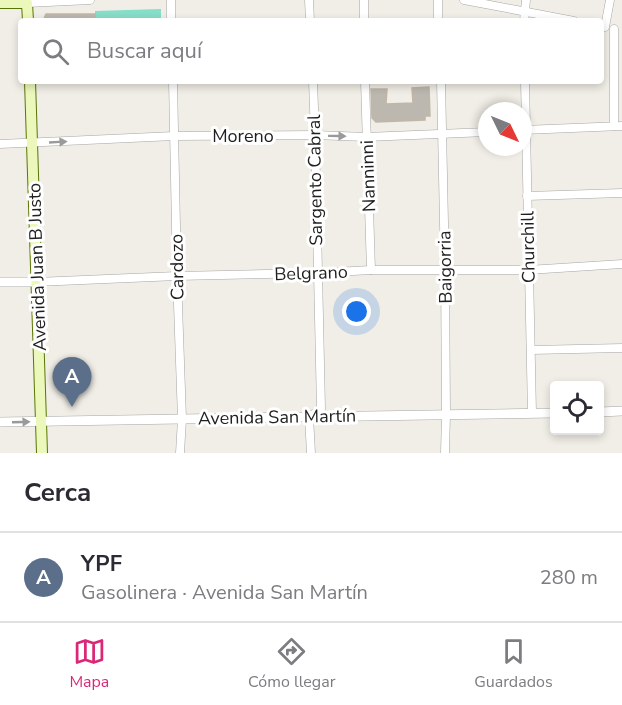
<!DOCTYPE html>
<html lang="es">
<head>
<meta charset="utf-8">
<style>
  :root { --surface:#fff; --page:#f2f2f3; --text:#2b2b33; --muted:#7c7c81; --line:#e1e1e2; --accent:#db2777 }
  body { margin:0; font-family:"Nunito Sans",sans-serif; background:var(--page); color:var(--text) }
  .controls { position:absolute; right:18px; bottom:18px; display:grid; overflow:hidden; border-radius:6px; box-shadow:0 3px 9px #0003 }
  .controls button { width:54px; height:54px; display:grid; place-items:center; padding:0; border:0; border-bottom:2px solid var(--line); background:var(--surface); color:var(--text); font:30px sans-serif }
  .compass { position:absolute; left:478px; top:102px; width:54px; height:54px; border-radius:50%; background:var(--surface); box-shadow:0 3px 9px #0003; rotate:133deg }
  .you { position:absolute; left:357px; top:312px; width:21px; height:21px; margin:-15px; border:4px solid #fff; border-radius:50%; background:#1a73e8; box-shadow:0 0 0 9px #1a73e833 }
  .badge { display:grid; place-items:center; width:39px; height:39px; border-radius:50%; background:var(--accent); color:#fff; font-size:20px; font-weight:700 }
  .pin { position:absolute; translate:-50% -50px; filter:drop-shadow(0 2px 3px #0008) }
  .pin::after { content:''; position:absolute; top:32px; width:21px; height:18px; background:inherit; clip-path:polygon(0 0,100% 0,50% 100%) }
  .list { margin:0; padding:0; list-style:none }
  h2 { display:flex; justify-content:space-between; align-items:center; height:78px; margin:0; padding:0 24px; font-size:26px }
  h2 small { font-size:20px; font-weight:400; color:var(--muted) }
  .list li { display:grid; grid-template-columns:39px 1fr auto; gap:18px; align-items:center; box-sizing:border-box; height:90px; padding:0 24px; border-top:2px solid var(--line) }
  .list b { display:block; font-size:22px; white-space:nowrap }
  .list p { margin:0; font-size:20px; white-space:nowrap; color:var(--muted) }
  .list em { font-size:20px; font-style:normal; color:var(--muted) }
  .icon { flex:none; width:33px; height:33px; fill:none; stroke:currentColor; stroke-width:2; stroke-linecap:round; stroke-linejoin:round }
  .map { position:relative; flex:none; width:622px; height:453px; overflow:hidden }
  .search { position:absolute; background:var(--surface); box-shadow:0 3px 9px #0003; left:18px; right:18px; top:18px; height:66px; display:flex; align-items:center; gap:15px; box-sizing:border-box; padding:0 21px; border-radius:6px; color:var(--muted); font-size:22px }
  .sheet { height:168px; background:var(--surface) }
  nav { display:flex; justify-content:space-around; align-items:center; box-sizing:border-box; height:84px; border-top:2px solid var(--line); background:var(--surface); font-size:16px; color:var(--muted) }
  nav a { display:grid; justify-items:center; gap:3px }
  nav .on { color:var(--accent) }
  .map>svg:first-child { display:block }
  .pitch { fill:#86ddc8 }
  .building { fill:#bcb7af; stroke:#c1b7a8; stroke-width:1.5 }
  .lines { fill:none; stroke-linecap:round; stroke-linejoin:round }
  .minor-casing { stroke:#a6a6a6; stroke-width:9 }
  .tertiary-casing { stroke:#a6a6a6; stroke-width:10 }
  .secondary-casing { stroke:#597507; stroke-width:12 }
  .minor { stroke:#fff; stroke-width:8 }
  .tertiary { stroke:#fff; stroke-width:9 }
  .secondary { stroke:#ecf8bb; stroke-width:10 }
  .oneway { fill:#9a9a9a }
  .labels { text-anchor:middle; stroke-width:6; stroke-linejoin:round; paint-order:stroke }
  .street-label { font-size:18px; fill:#1f1f1f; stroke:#fff }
</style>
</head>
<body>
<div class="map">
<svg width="622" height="453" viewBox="0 0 622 453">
  <rect width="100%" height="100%" fill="#f0eee6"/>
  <path class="pitch" d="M161 9V21H95V11Z"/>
  <g class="building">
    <path d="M46 14H95V21H43Z"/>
    <path d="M429 87 430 116H425V120L376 122 372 118 371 89H387L386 104 413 103 412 88Z"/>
  </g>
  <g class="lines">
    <defs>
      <g id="minor">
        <path d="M27 0V3L90 0"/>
        <path d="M171 0V21"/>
        <path d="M309 0 310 21"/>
        <path d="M364 0V21"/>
        <path d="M438 0V21"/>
        <path d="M464 0 574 21"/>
        <path d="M524 21 526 0"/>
        <path d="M605 27 610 0"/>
        <path d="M173 81 177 276 182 419 180 453"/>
        <path d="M365 81 371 270"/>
        <path d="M441 81 445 270 446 414 445 453"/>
        <path d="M525 81 532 413"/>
        <path d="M614 126V29"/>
        <path d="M523 130 622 126"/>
        <path d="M0 144 174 136 315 135 366 137 487 132"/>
        <path d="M527 196 622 193"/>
        <path d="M36 282 177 276 317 273 371 270H528L622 264"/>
        <path d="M531 350 622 348"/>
        <path d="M311 453 309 417 321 409 315 135 313 81"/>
      </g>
      <g id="tertiary">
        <path d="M0 282H36"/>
        <path d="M600 412 622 411"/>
        <path d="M0 422 554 413"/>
      </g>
      <g id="secondary">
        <path d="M0 3H27L28 21"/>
        <path d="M30 81 42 453"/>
      </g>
    </defs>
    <use href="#minor" class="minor-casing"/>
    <use href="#tertiary" class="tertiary-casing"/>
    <use href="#secondary" class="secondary-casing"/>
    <use href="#minor" class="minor"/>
    <use href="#tertiary" class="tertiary"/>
    <use href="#secondary" class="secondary"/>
  </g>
  <defs><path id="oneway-solid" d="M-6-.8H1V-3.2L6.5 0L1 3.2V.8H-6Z" transform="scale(1.5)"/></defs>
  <g class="oneway">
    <use href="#oneway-solid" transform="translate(337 136) rotate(1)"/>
    <use href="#oneway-solid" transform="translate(58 142) rotate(-3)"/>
    <use href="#oneway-solid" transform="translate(21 422) rotate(-2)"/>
  </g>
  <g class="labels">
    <g class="street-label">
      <text x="243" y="142">Moreno</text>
      <text transform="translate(368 176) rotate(-92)" y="6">Nanninni</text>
      <text transform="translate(315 180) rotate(-91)" y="6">Sargento Cabral</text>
      <text transform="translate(528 247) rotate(-91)" y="6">Churchill</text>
      <text transform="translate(37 267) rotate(-92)" y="6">Avenida Juan B Justo</text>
      <text transform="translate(177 267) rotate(-91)" y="6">Cardozo</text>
      <text transform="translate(445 267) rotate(-91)" y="6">Baigorria</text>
      <text transform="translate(311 273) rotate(-2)" y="6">Belgrano</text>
      <text transform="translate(277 417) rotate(-1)" y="6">Avenida San Martín</text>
    </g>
  </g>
</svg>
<div class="controls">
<button><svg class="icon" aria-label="locate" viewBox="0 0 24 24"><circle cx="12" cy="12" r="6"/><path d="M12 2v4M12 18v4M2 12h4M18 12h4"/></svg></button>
</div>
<svg class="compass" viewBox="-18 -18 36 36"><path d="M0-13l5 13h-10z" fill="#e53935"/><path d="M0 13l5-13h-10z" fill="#7c7c81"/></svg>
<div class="you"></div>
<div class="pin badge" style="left:72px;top:407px;background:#5c6f8a">A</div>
<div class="search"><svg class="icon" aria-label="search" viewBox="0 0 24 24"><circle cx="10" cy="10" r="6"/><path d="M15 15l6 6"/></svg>Buscar aquí</div>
</div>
<section class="sheet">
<h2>Cerca<small></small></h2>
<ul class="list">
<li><span class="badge" style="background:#5c6f8a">A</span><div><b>YPF</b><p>Gasolinera · Avenida San Martín</p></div><em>280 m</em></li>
</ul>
</section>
<nav>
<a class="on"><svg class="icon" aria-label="map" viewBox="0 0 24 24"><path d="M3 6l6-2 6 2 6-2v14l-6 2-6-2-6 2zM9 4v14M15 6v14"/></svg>Mapa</a>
<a><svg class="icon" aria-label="directions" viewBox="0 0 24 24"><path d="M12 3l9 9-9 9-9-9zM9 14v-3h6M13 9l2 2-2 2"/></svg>Cómo llegar</a>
<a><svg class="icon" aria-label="saved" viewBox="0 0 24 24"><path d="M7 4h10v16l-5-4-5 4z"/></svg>Guardados</a>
</nav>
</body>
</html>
